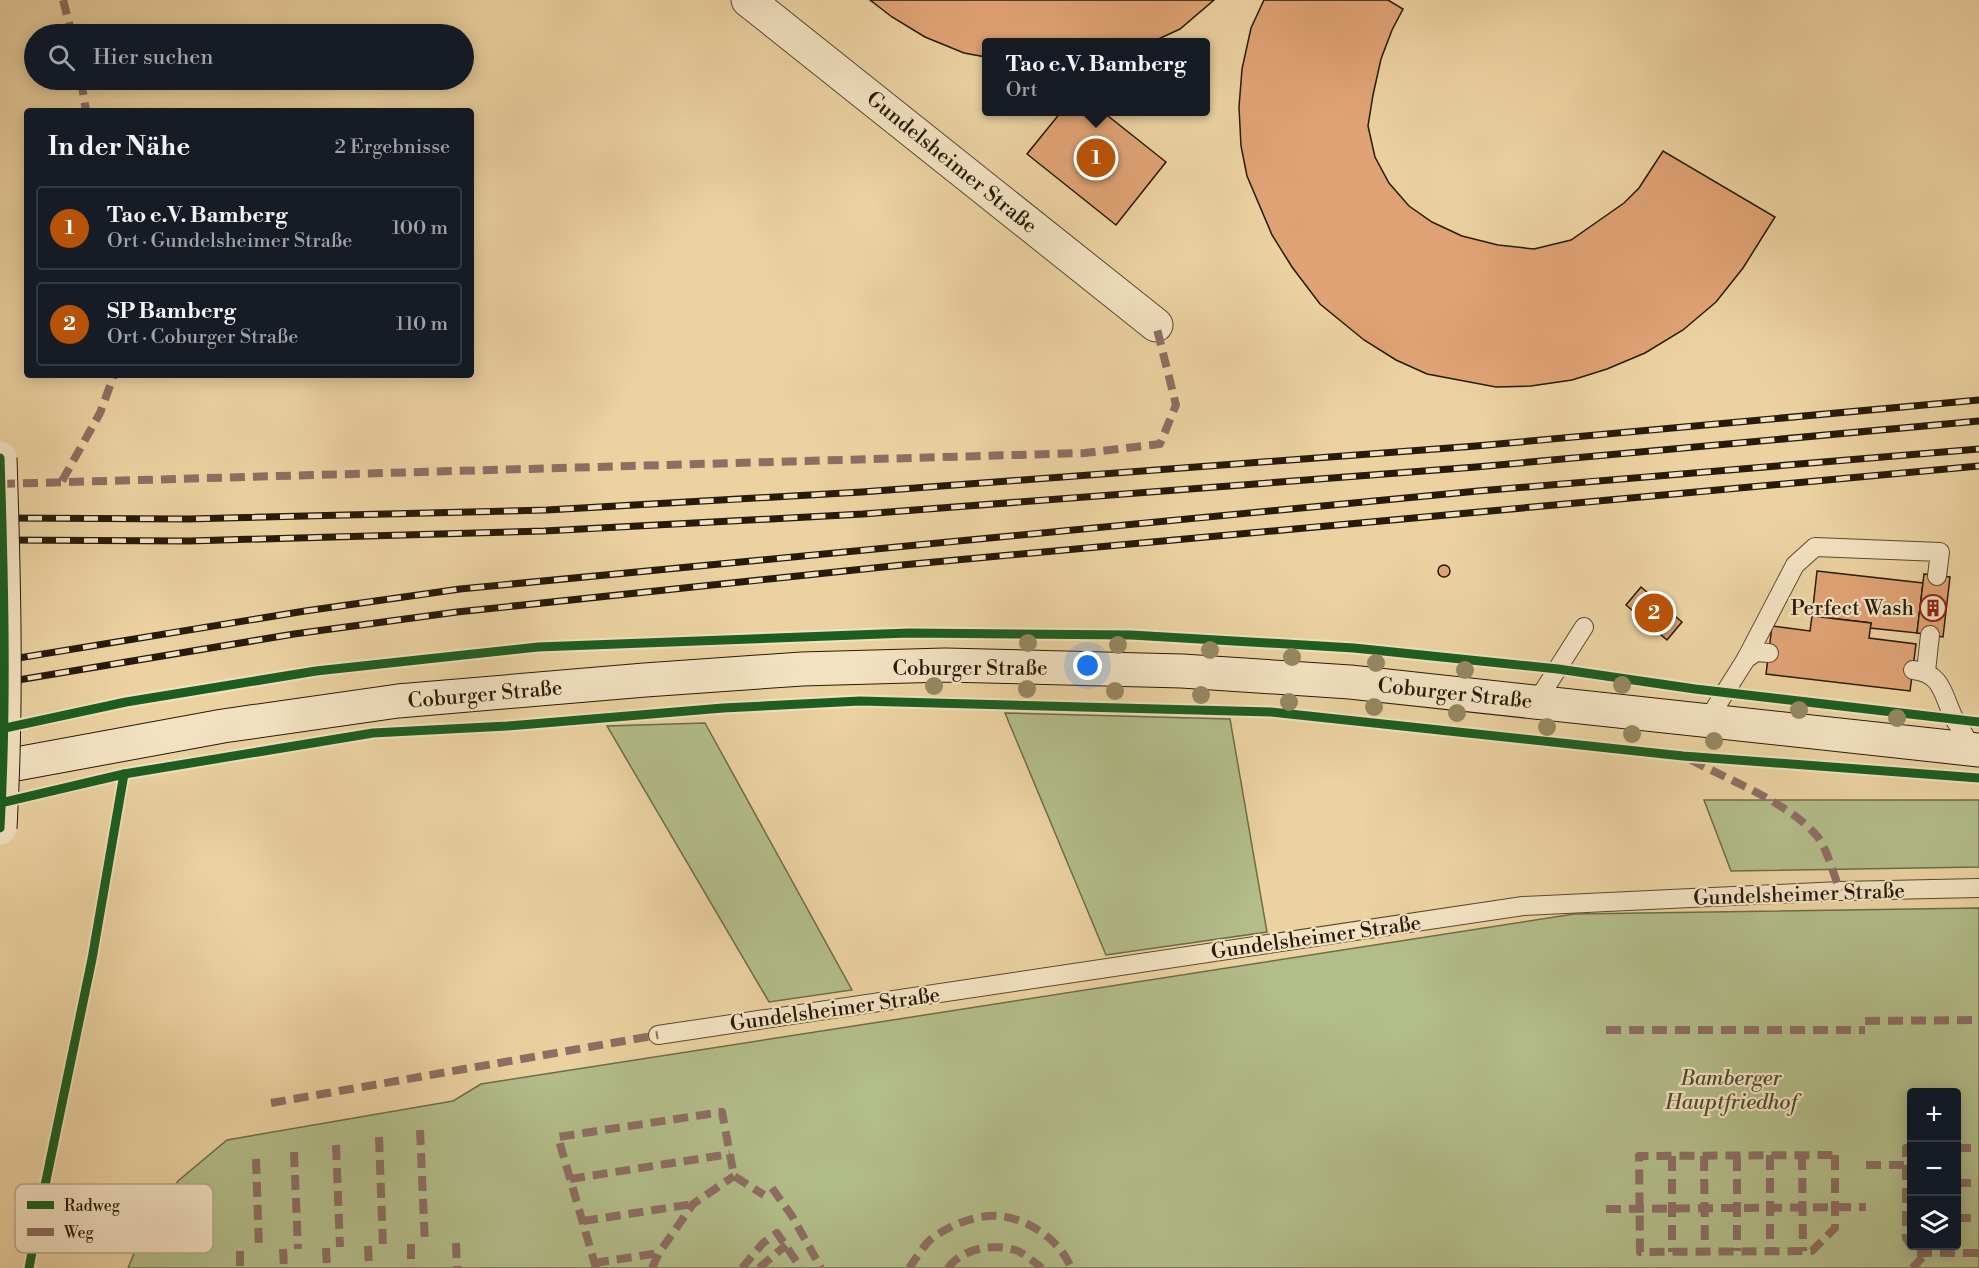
<!DOCTYPE html>
<html lang="de">
<head>
<meta charset="utf-8">
<style>
  :root { --surface:#171b24; --page:#242831; --text:#f1f3f6; --muted:#9ea1a6; --line:#363941; --accent:#b45309 }
  body { margin:0; font-family:"Libre Bodoni",serif; background:var(--page); color:var(--text) }
  .controls { position:absolute; right:18px; bottom:18px; display:grid; overflow:hidden; border-radius:6px; box-shadow:0 3px 15px #0003 }
  .controls button { width:54px; height:54px; display:grid; place-items:center; padding:0; border:0; border-bottom:2px solid var(--line); background:var(--surface); color:var(--text); font:30px sans-serif }
  .you { position:absolute; left:1088px; top:666px; width:21px; height:21px; margin:-15px; border:4px solid #fff; border-radius:50%; background:#1a73e8; box-shadow:0 0 0 9px #1a73e833 }
  .badge { display:grid; place-items:center; width:39px; height:39px; border-radius:50%; background:var(--accent); color:#fff; font-size:20px; font-weight:700 }
  .pin { position:absolute; translate:-50% -50%; border:3px solid #fff; box-shadow:0 2px 6px #0006 }
  .popup { position:absolute; left:982px; top:38px; width:228px; height:78px; box-sizing:border-box; display:grid; place-content:center; border-radius:6px; background:var(--surface); filter:drop-shadow(0 2px 4px #0005); font-size:20px; white-space:nowrap; color:var(--muted) }
  .popup b { font-size:22px; color:var(--text) }
  .popup::after { content:''; position:absolute; left:50%; top:100%; margin-left:-12px; border:12px solid transparent; border-top-color:var(--surface) }
  .list { margin:0; padding:0; list-style:none }
  h2 { display:flex; justify-content:space-between; align-items:center; height:78px; margin:0; padding:0 24px; font-size:26px }
  h2 small { font-size:20px; font-weight:400; color:var(--muted) }
  .list li { display:grid; grid-template-columns:39px 1fr auto; gap:18px; align-items:center; box-sizing:border-box; height:84px; margin:0 12px 12px; padding:0 12px; border:2px solid var(--line); border-radius:6px }
  .list b { display:block; font-size:22px; white-space:nowrap }
  .list p { margin:0; font-size:20px; white-space:nowrap; color:var(--muted) }
  .list em { font-size:20px; font-style:normal; color:var(--muted) }
  .icon { flex:none; width:33px; height:33px; fill:none; stroke:currentColor; stroke-width:2; stroke-linecap:round; stroke-linejoin:round }
  .map { position:relative; flex:none; width:1979px; height:1268px; overflow:hidden }
  .search { position:absolute; background:var(--surface); box-shadow:0 3px 15px #0003; left:24px; top:24px; width:450px; height:66px; display:flex; align-items:center; gap:15px; box-sizing:border-box; padding:0 21px; border-radius:33px; color:var(--muted); font-size:22px }
  .panel { position:absolute; background:var(--surface); box-shadow:0 3px 15px #0003; left:24px; top:108px; width:450px; height:270px; border-radius:6px }
  .map>svg:first-child { display:block }
  .green { fill:#b2bd89; stroke:#6c6c4a; stroke-width:1.5; fill-rule:evenodd }
  .building { fill:#e0a375; stroke:#261a0a; stroke-width:1.5 }
  .lines { fill:none; stroke-linecap:round; stroke-linejoin:round }
  .lane-casing { stroke:#584830; stroke-width:20 }
  .street-casing { stroke:#584830; stroke-width:35 }
  .secondary-casing { stroke:#261a0a; stroke-width:35 }
  .lane { stroke:#f3e2c2; stroke-width:18 }
  .street { stroke:#f3e2c2; stroke-width:33 }
  .secondary { stroke:#f3e2c2; stroke-width:33 }
  .rail-casing { stroke:#261a0a; stroke-width:7 }
  .rail { stroke:#f3e2c2; stroke-width:4.5; stroke-dasharray:14; stroke-linecap:butt }
  .secondary-bridge-casing { stroke:#261a0a; stroke-width:35; stroke-linecap:butt }
  .secondary-bridge { stroke:#f3e2c2; stroke-width:33 }
  .quiet { stroke:#8d6e63; stroke-width:8; stroke-dasharray:15 8; stroke-linecap:butt }
  .cycleway-casing { stroke:#f3e2c2; stroke-width:13 }
  .cycleway { stroke:#1b5e20; stroke-width:9 }
  .tree { fill:#968863 }
  .labels { text-anchor:middle; stroke-width:4.5; stroke-linejoin:round; paint-order:stroke }
  .street-label { font-size:21px; fill:#261a0a; stroke:#f3e2c2 }
  .poi-label { font-size:21px; fill:#261a0a; stroke:#f3e2c2; text-anchor:end }
  .park-label { font-size:21px; font-style:italic; fill:#504b30; stroke:#f3e2c2 }
  .key { fill:#f3e2c2; stroke:#b6a68b; stroke-width:1.5 }
  .key-label { font-size:16px; fill:#261a0a }
</style>
</head>
<body>
<div class="map">
<svg width="1979" height="1268" viewBox="0 0 1979 1268">
  <rect width="100%" height="100%" fill="#ecd2a1"/>
  <filter id="stains"><feTurbulence type="fractalNoise" baseFrequency=".00333" numOctaves="4"/><feColorMatrix values="0 0 0 0 .2 0 0 0 0 .09 0 0 0 0 .02 0 0 0 .5 -.17"/></filter>
  <radialGradient id="worn" r=".72"><stop offset=".6" stop-color="#630" stop-opacity="0"/><stop offset="1" stop-color="#630" stop-opacity=".3"/></radialGradient>
  <g class="green">
    <path d="M1005 713 1230 719 1267 932 1106 955Z"/>
    <path d="M705 723 852 990 769 1002 607 726Z"/>
    <path d="M1704 800H1979V867L1731 871Z"/>
    <path d="M1979 908V1268H128L138 1244 178 1181 227 1140 453 1101 481 1084 1574 914ZM1912 1092H1956V1246H1912Z"/>
  </g>
  <g class="building">
    <path d="M870 0H1214L1180 29 1152 42H986V57L964 53 925 37 892 17Z"/>
    <path d="M1264 0H1388L1403 9 1392 30 1381 59 1373 95 1368 126 1375 157 1389 183 1409 206 1432 222 1462 236 1498 245 1534 249 1571 240 1624 203 1639 188 1663 151 1775 217 1743 268 1716 302 1683 330 1645 353 1607 369 1572 380 1531 386 1496 387 1427 374 1396 360 1364 340 1320 304 1292 267 1272 235 1247 176 1241 146 1239 107 1242 69 1251 28Z"/>
    <path d="M1061 112H1103L1166 162 1116 225 1027 154Z"/>
    <circle cx="1444" cy="571" r="6"/>
    <path d="M1817 571 1923 583 1917 633 1870 628 1871 623 1812 616Z"/>
    <path d="M1924 574 1950 577 1943 637 1917 633Z"/>
    <path d="M1641 587 1682 622 1667 640 1626 605Z"/>
    <path d="M1812 616 1871 623 1869 638 1916 644 1910 691 1766 674 1772 626 1810 631Z"/>
  </g>
  <g class="lines">
    <defs>
      <g id="lane">
        <path d="M1746 659 1795 565 1815 547 1940 552 1937 576"/>
        <path d="M1913 670C1944 673 1943 698 1955 720 1961 730 1967 739 1972 749"/>
        <path d="M1926 671 1930 635"/>
        <path d="M1537 701 1584 627"/>
        <path d="M1707 721 1746 659 1756 652 1769 653"/>
        <path d="M658 1035 1523 906 1840 891 1979 888"/>
      </g>
      <path id="street" d="M748 0 1156 325"/>
      <path id="secondary" d="M0 767 223 726 398 701 645 680 802 669 945 665 1182 671 1350 682 1979 750"/>
    </defs>
    <use href="#lane" class="lane-casing"/>
    <use href="#street" class="street-casing"/>
    <use href="#secondary" class="secondary-casing"/>
    <use href="#lane" class="lane"/>
    <use href="#street" class="street"/>
    <use href="#secondary" class="secondary"/>
    <defs>
      <g id="rail">
        <path d="M0 518 188 519 547 510 862 492 1476 446 1979 400"/>
        <path d="M0 540 189 541 544 531 863 514 1476 467 1979 421"/>
        <path d="M0 661 305 611 460 589 1478 491 1979 449"/>
        <path d="M0 683 294 634 457 612 902 565 1979 466"/>
      </g>
    </defs>
    <use href="#rail" class="rail-casing"/>
    <use href="#rail" class="rail"/>
    <defs>
      <path id="secondary-bridge" d="M0 458C4 582 7 705 0 828"/>
    </defs>
    <use href="#secondary-bridge" class="secondary-bridge-casing"/>
    <use href="#secondary-bridge" class="secondary-bridge"/>
    <g class="quiet">
      <path d="M63 0 72 34"/>
      <path d="M81 80 86 111"/>
      <path d="M62 481 100 413 114 375"/>
      <path d="M0 484 1085 453 1160 444 1176 405 1156 325"/>
      <path d="M1691 760C1729 780 1789 803 1817 836 1826 846 1835 878 1840 891"/>
      <path d="M1865 1021 1979 1020"/>
      <path d="M1606 1030H1865"/>
      <path d="M271 1103 658 1035"/>
      <path d="M420 1130 425 1244"/>
      <path d="M379 1137 383 1246"/>
      <path d="M336 1145 340 1247"/>
      <path d="M1912 1148H1906V1238L1916 1253H1979"/>
      <path d="M1956 1148H1979"/>
      <path d="M294 1152 298 1249"/>
      <path d="M1770 1155V1251"/>
      <path d="M1802 1155 1803 1251"/>
      <path d="M1835 1155V1228L1812 1251 1640 1252 1639 1156Z"/>
      <path d="M1672 1156V1252"/>
      <path d="M1704 1156 1705 1251"/>
      <path d="M1737 1156V1251"/>
      <path d="M256 1159 259 1250"/>
      <path d="M1866 1165H1906"/>
      <path d="M570 1179 730 1154"/>
      <path d="M1956 1183H1979"/>
      <path d="M772 1188 792 1216 821 1268"/>
      <path d="M1606 1209 1866 1207"/>
      <path d="M1956 1218H1979"/>
      <path d="M583 1221 693 1204"/>
      <path d="M456 1243 457 1268"/>
      <path d="M411 1244V1268"/>
      <path d="M368 1246 369 1268"/>
      <path d="M326 1248 327 1268"/>
      <path d="M283 1249 284 1268"/>
      <path d="M240 1251V1268"/>
      <path d="M594 1263 659 1253"/>
      <path d="M596 1268 558 1137 722 1112 734 1176 764 1195"/>
      <path d="M652 1268 659 1253 693 1204 734 1176"/>
      <path d="M742 1268 763 1243 777 1233 801 1268"/>
      <path d="M759 1268 786 1245"/>
      <path d="M909 1268C916 1259 923 1246 931 1239 949 1225 977 1214 1000 1216 1029 1219 1061 1241 1071 1268"/>
      <path d="M948 1268C963 1247 996 1243 1018 1251 1026 1255 1035 1263 1042 1268"/>
      <path d="M1912 1268 1927 1253"/>
    </g>
    <defs>
      <g id="cycleway">
        <path d="M0 458C4 582 7 705 0 828"/>
        <path d="M0 729 126 702 316 671 538 647 909 633 1131 635 1354 648 1558 669 1695 689 1979 722"/>
        <path d="M0 803 124 774 373 733 507 726 723 708 860 701 1271 712 1683 756 1979 778"/>
        <path d="M29 1268 43 1195 92 959 124 774"/>
      </g>
    </defs>
    <use href="#cycleway" class="cycleway-casing"/>
    <use href="#cycleway" class="cycleway"/>
  </g>
  <g class="tree">
    <circle cx="1028" cy="643" r="9"/>
    <circle cx="1118" cy="645" r="9"/>
    <circle cx="1210" cy="650" r="9"/>
    <circle cx="1292" cy="657" r="9"/>
    <circle cx="1376" cy="663" r="9"/>
    <circle cx="1465" cy="670" r="9"/>
    <circle cx="1622" cy="685" r="9"/>
    <circle cx="934" cy="686" r="9"/>
    <circle cx="1027" cy="689" r="9"/>
    <circle cx="1115" cy="691" r="9"/>
    <circle cx="1201" cy="695" r="9"/>
    <circle cx="1289" cy="702" r="9"/>
    <circle cx="1374" cy="707" r="9"/>
    <circle cx="1799" cy="710" r="9"/>
    <circle cx="1457" cy="713" r="9"/>
    <circle cx="1897" cy="718" r="9"/>
    <circle cx="1547" cy="727" r="9"/>
    <circle cx="1632" cy="734" r="9"/>
    <circle cx="1714" cy="741" r="9"/>
  </g>
  <defs>
    <symbol id="building-ring" viewBox="-11 -11 22 22"><circle r="9.5" fill="#f3e2c2" stroke="#8f2418" stroke-width="1.5"/><path d="M-4-6H4V6H1V3H-1V6H-4ZM-2.5-4.3h1.7v1.8h-1.7ZM.8-4.3h1.7v1.8H.8ZM-2.5-1h1.7V.8h-1.7ZM.8-1h1.7V.8H.8Z" fill="#8f2418"/></symbol>
  </defs>
  <g fill-rule="evenodd">
    <use href="#building-ring" x="1918" y="593" width="30" height="30"/>
  </g>
  <g class="labels">
    <g class="street-label">
      <text transform="translate(952 162) rotate(39)" y="7">Gundelsheimer Straße</text>
      <text x="970" y="675">Coburger Straße</text>
      <text transform="translate(1455 693) rotate(6)" y="7">Coburger Straße</text>
      <text transform="translate(485 694) rotate(-5)" y="7">Coburger Straße</text>
      <text transform="translate(1799 894) rotate(-2)" y="7">Gundelsheimer Straße</text>
      <text transform="translate(1316 937) rotate(-8)" y="7">Gundelsheimer Straße</text>
      <text transform="translate(835 1009) rotate(-8)" y="7">Gundelsheimer Straße</text>
    </g>
    <g class="poi-label">
      <text x="1914" y="615">Perfect Wash</text>
    </g>
    <g class="park-label">
      <text x="1731" y="1085">Bamberger<tspan x="1731" dy="24">Hauptfriedhof</tspan></text>
    </g>
  </g>
  <rect x="15" y="1184" width="198" height="69" rx="9" class="key"/>
  <rect x="27" y="1201" width="27" height="8" fill="#1b5e20"/>
  <rect x="27" y="1228" width="27" height="8" fill="#8d6e63"/>
  <g class="key-label">
    <text x="64" y="1211">Radweg</text>
    <text x="64" y="1238">Weg</text>
  </g>
  <rect width="100%" height="100%" filter="url(#stains)"/>
  <rect width="100%" height="100%" fill="url(#worn)"/>
</svg>
<div class="controls">
<button>+</button>
<button>−</button>
<button><svg class="icon" aria-label="layers" viewBox="0 0 24 24"><path d="M12 4l9 5-9 5-9-5zM3 14l9 5 9-5"/></svg></button>
</div>
<div class="you"></div>
<div class="pin badge" style="left:1096px;top:158px">1</div>
<div class="popup"><b>Tao e.V. Bamberg</b>Ort</div>
<div class="pin badge" style="left:1654px;top:613px">2</div>
<div class="search"><svg class="icon" aria-label="search" viewBox="0 0 24 24"><circle cx="10" cy="10" r="6"/><path d="M15 15l6 6"/></svg>Hier suchen</div>
<section class="panel">
<h2>In der Nähe<small>2 Ergebnisse</small></h2>
<ul class="list">
<li><span class="badge">1</span><div><b>Tao e.V. Bamberg</b><p>Ort · Gundelsheimer Straße</p></div><em>100 m</em></li>
<li><span class="badge">2</span><div><b>SP Bamberg</b><p>Ort · Coburger Straße</p></div><em>110 m</em></li>
</ul>
</section>
</div>
</body>
</html>
